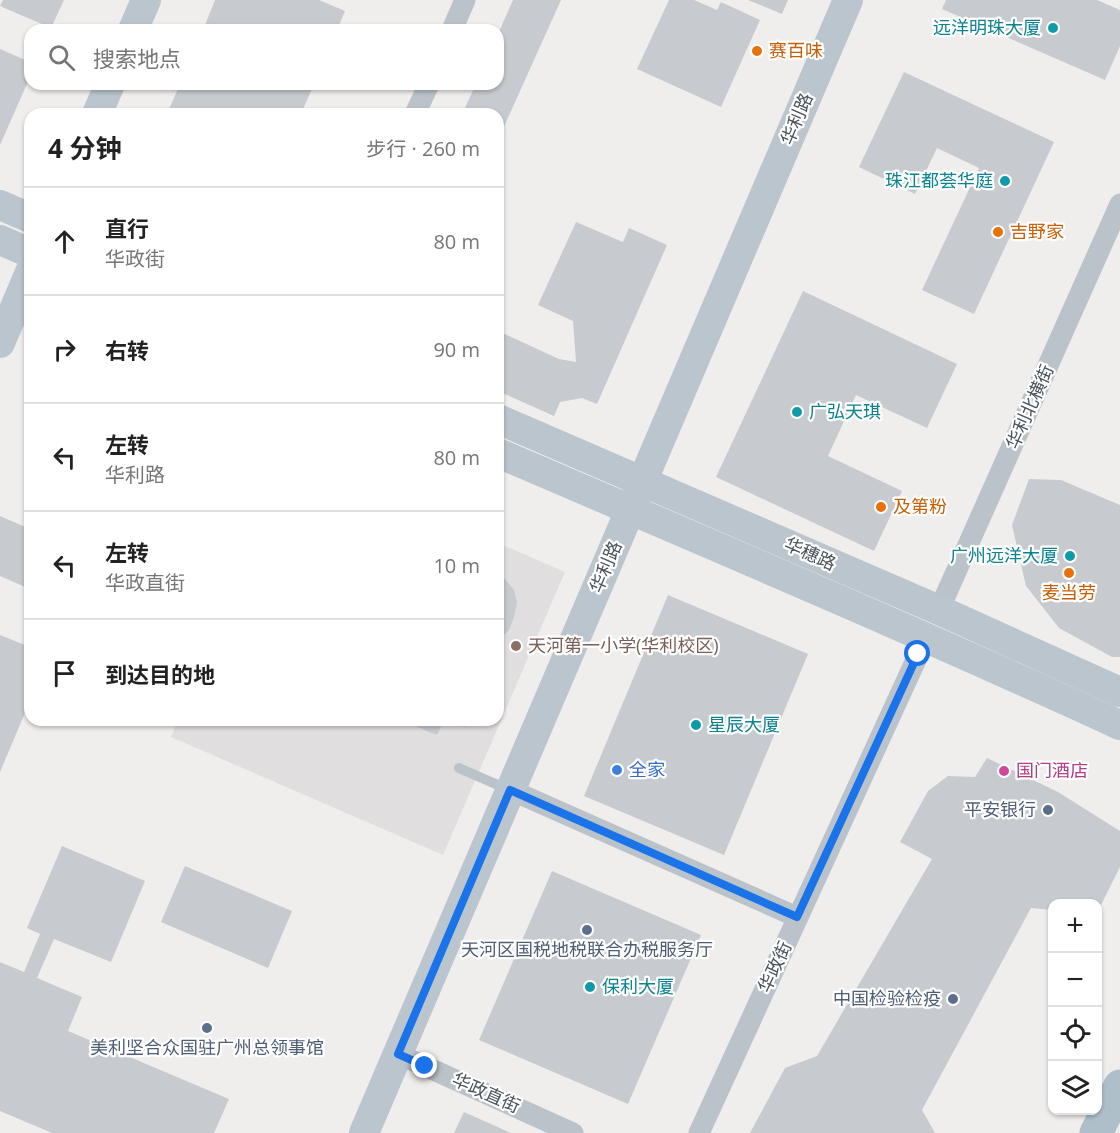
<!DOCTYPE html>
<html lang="zh">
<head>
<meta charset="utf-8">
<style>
  :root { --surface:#fff; --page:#f6f6f6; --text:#222; --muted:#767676; --line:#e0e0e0 }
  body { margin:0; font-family:"Open Sans","Noto Sans SC",sans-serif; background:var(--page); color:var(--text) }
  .controls { position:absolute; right:18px; bottom:18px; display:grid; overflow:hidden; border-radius:12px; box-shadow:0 2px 4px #0004 }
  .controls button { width:54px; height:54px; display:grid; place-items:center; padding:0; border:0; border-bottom:2px solid var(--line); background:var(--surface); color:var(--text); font:30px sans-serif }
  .stop { position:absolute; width:18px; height:18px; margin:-14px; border:4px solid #1a73e8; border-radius:50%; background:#fff }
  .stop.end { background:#1a73e8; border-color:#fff; box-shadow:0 2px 6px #0008 }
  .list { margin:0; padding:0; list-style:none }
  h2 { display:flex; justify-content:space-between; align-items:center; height:78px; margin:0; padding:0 24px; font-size:26px }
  h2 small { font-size:20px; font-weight:400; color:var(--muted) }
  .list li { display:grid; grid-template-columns:39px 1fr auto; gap:18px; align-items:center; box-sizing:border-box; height:108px; padding:0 24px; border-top:2px solid var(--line) }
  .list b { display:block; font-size:22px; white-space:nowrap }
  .list p { margin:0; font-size:20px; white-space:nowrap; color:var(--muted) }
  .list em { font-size:20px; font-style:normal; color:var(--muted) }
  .icon { flex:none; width:33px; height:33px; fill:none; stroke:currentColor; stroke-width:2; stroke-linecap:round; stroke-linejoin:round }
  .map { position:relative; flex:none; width:1120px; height:1133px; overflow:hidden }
  .search { position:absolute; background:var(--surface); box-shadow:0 2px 4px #0004; left:24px; top:24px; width:480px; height:66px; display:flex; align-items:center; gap:15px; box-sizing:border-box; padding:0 21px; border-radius:18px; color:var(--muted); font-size:22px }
  .panel { position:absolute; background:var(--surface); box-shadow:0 2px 4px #0004; left:24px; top:108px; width:480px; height:618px; border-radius:18px }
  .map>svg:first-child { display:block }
  .education { fill:#e1dedf }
  .building { fill:#c7cbd0 }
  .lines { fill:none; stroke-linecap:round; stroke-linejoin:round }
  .lane { stroke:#bac3c9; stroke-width:10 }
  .street { stroke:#bac3c9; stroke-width:21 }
  .secondary { stroke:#bac5ce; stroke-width:30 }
  .primary { stroke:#afbfca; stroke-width:33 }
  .route { stroke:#1a73e8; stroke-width:8 }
  .culture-dot { fill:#0f9aa8; stroke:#fff; stroke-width:2 }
  .food-dot { fill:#e8710a; stroke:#fff; stroke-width:2 }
  .education-dot { fill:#8d6e63; stroke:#fff; stroke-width:2 }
  .shop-dot { fill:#3f7fe0; stroke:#fff; stroke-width:2 }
  .hotel-dot { fill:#d1479c; stroke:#fff; stroke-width:2 }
  .service-dot { fill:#5c6f8a; stroke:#fff; stroke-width:2 }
  .labels { text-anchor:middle; stroke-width:4.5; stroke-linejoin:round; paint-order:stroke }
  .culture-label { font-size:18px; fill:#0d838f; stroke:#fff; text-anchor:end }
  .food-label { font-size:18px; fill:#c56008; stroke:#fff; text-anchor:start }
  .street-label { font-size:18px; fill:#475259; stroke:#fff }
  .education-label { font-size:18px; fill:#785e54; stroke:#fff; text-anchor:start }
  .shop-label { font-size:18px; fill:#366cbe; stroke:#fff; text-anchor:start }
  .hotel-label { font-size:18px; fill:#b23c85; stroke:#fff; text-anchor:start }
  .service-label { font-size:18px; fill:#4e5e75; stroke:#fff; text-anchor:end }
</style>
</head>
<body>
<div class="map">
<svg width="1120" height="1133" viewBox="0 0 1120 1133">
  <rect width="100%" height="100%" fill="#f0eded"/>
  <path class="education" d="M498 543 565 572 443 855 171 737 178 720H498Z"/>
  <g class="building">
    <path d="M3 0H64L51 28 0 6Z"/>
    <path d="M215 0H319L345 11 337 30H203Z"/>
    <path d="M513 0H561L498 140V114H462L476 84H498V34Z"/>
    <path d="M669 0H694L717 10 721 2 760 20 721 107 637 69Z"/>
    <path d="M748 0H788L782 14Z"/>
    <path d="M946 0H1097L1120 10V46L1105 80 942 9Z"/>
    <path d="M0 49 30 62V77L0 145Z"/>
    <path d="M904 72 1054 142 974 314 922 290 979 168 937 148 915 194 859 167Z"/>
    <path d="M180 84H314L301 114H167Z"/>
    <path d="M576 222 623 242 629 228 667 245 597 404 582 398 560 402 554 416 498 391V331L559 359 576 362 573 321 538 305Z"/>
    <path d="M803 291 957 364 927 428 856 395 828 456 902 491 874 551 716 477Z"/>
    <path d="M1029 479 1061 480 1120 505V657H1112L1059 628 1026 586 1012 525Z"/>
    <path d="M0 516 30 529V589L0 576Z"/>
    <path d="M498 576 505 579 514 590 517 602 514 617 509 630 498 641Z"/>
    <path d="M668 595 808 654 724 855 584 796Z"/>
    <path d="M0 635 30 647V701L0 772Z"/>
    <path d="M418 720H444L437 735 415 726Z"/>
    <path d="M448 720H468L465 727Z"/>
    <path d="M987 758 1058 792 1120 831V867L1098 911V904H1052V910L1031 908 922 1110 935 1133H750L785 1068 817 1056 932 859 900 842 928 791 948 776 975 777Z"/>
    <path d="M62 846 145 881 111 962 54 939 37 978 82 997 68 1031 229 1099 214 1133H52L0 1111V962L24 972 40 934 27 928Z"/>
    <path d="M185 866 292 911 268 968 161 922Z"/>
    <path d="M552 871 701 935 628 1104 479 1040Z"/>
    <path d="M464 1112 511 1133H454Z"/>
  </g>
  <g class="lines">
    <path class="lane" d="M459 768 507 789"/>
    <g class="street">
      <path d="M452 30 465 0"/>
      <path d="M415 114 429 84"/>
      <path d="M939 610 1120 204"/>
      <path d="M511 790 797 917"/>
      <path d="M398 1054 573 1133"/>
      <path d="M699 1133 926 638"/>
    </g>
    <g class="secondary">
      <path d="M133 30 146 0"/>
      <path d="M97 114 110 84"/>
      <path d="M0 205 30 218"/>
      <path d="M0 240 30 253"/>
      <path d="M0 343 30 272"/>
      <path d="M498 419 939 610 1120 692"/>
      <path d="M498 453C706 542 915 631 1120 725"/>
      <path d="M364 1133 848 0"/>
    </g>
    <path class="primary" d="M1096 1133 1120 1086"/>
  </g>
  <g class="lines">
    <path class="route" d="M425 1066 398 1054 510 790 797 917 918 654"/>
  </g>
  <g class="culture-dot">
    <circle cx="1053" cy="28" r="6"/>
    <circle cx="1005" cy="181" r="6"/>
    <circle cx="797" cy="412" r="6"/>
    <circle cx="1070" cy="556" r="6"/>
    <circle cx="696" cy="725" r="6"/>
    <circle cx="590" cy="987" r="6"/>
  </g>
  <g class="food-dot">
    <circle cx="757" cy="51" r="6"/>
    <circle cx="998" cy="232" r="6"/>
    <circle cx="881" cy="507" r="6"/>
    <circle cx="1069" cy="573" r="6"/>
  </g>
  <circle class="education-dot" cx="516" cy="646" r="6"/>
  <circle class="shop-dot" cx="617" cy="770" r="6"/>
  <circle class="hotel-dot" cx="1004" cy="771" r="6"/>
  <g class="service-dot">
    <circle cx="1048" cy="810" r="6"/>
    <circle cx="587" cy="930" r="6"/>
    <circle cx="953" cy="999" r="6"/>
    <circle cx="207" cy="1028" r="6"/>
  </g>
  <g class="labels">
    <g class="culture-label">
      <text x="1041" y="34">远洋明珠大厦</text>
      <text x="993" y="187">珠江都荟华庭</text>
      <text x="809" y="418" text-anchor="start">广弘天琪</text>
      <text x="1058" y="562">广州远洋大厦</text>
      <text x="708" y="731" text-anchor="start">星辰大厦</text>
      <text x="602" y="993" text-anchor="start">保利大厦</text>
    </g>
    <g class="food-label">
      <text x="769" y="57">赛百味</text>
      <text x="1010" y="238">吉野家</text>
      <text x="893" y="513">及第粉</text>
      <text x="1069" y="599" text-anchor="middle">麦当劳</text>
    </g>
    <g class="street-label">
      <text transform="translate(797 119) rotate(-67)" y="6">华利路</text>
      <text transform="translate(1030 407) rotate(-66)" y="6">华利北横街</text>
      <text transform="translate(810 554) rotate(24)" y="6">华穗路</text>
      <text transform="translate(606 567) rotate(-67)" y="6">华利路</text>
      <text transform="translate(775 967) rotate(-65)" y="6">华政街</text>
      <text transform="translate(486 1093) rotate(24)" y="6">华政直街</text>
    </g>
    <g class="education-label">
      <text x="528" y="652">天河第一小学(华利校区)</text>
    </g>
    <g class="shop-label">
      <text x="629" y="776">全家</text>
    </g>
    <g class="hotel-label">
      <text x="1016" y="777">国门酒店</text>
    </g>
    <g class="service-label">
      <text x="1036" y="816">平安银行</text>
      <text x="587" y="956" text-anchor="middle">天河区国税地税联合办税服务厅</text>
      <text x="941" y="1005">中国检验检疫</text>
      <text x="207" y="1054" text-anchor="middle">美利坚合众国驻广州总领事馆</text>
    </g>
  </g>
</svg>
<div class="controls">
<button>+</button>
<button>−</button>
<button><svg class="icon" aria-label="locate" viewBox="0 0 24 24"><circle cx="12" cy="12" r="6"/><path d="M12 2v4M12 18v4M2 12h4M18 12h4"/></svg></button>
<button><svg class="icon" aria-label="layers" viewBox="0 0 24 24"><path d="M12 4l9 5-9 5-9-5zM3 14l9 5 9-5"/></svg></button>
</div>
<div class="stop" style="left:918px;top:654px"></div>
<div class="stop end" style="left:425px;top:1066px"></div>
<div class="search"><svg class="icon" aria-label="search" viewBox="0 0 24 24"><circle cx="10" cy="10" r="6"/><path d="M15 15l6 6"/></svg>搜索地点</div>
<section class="panel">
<h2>4 分钟<small>步行 · 260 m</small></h2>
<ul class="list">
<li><svg class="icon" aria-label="ahead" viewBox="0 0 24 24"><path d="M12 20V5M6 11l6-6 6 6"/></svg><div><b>直行</b><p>华政街</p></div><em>80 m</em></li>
<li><svg class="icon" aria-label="right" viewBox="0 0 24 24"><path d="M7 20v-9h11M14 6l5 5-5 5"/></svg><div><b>右转</b></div><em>90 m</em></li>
<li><svg class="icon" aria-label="left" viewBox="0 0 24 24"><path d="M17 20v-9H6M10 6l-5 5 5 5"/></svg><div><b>左转</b><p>华利路</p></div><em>80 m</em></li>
<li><svg class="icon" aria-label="left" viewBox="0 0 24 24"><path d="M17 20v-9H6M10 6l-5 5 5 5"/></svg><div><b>左转</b><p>华政直街</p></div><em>10 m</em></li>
<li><svg class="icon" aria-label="arrive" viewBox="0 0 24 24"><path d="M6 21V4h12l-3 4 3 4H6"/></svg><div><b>到达目的地</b></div></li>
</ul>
</section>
</div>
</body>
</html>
